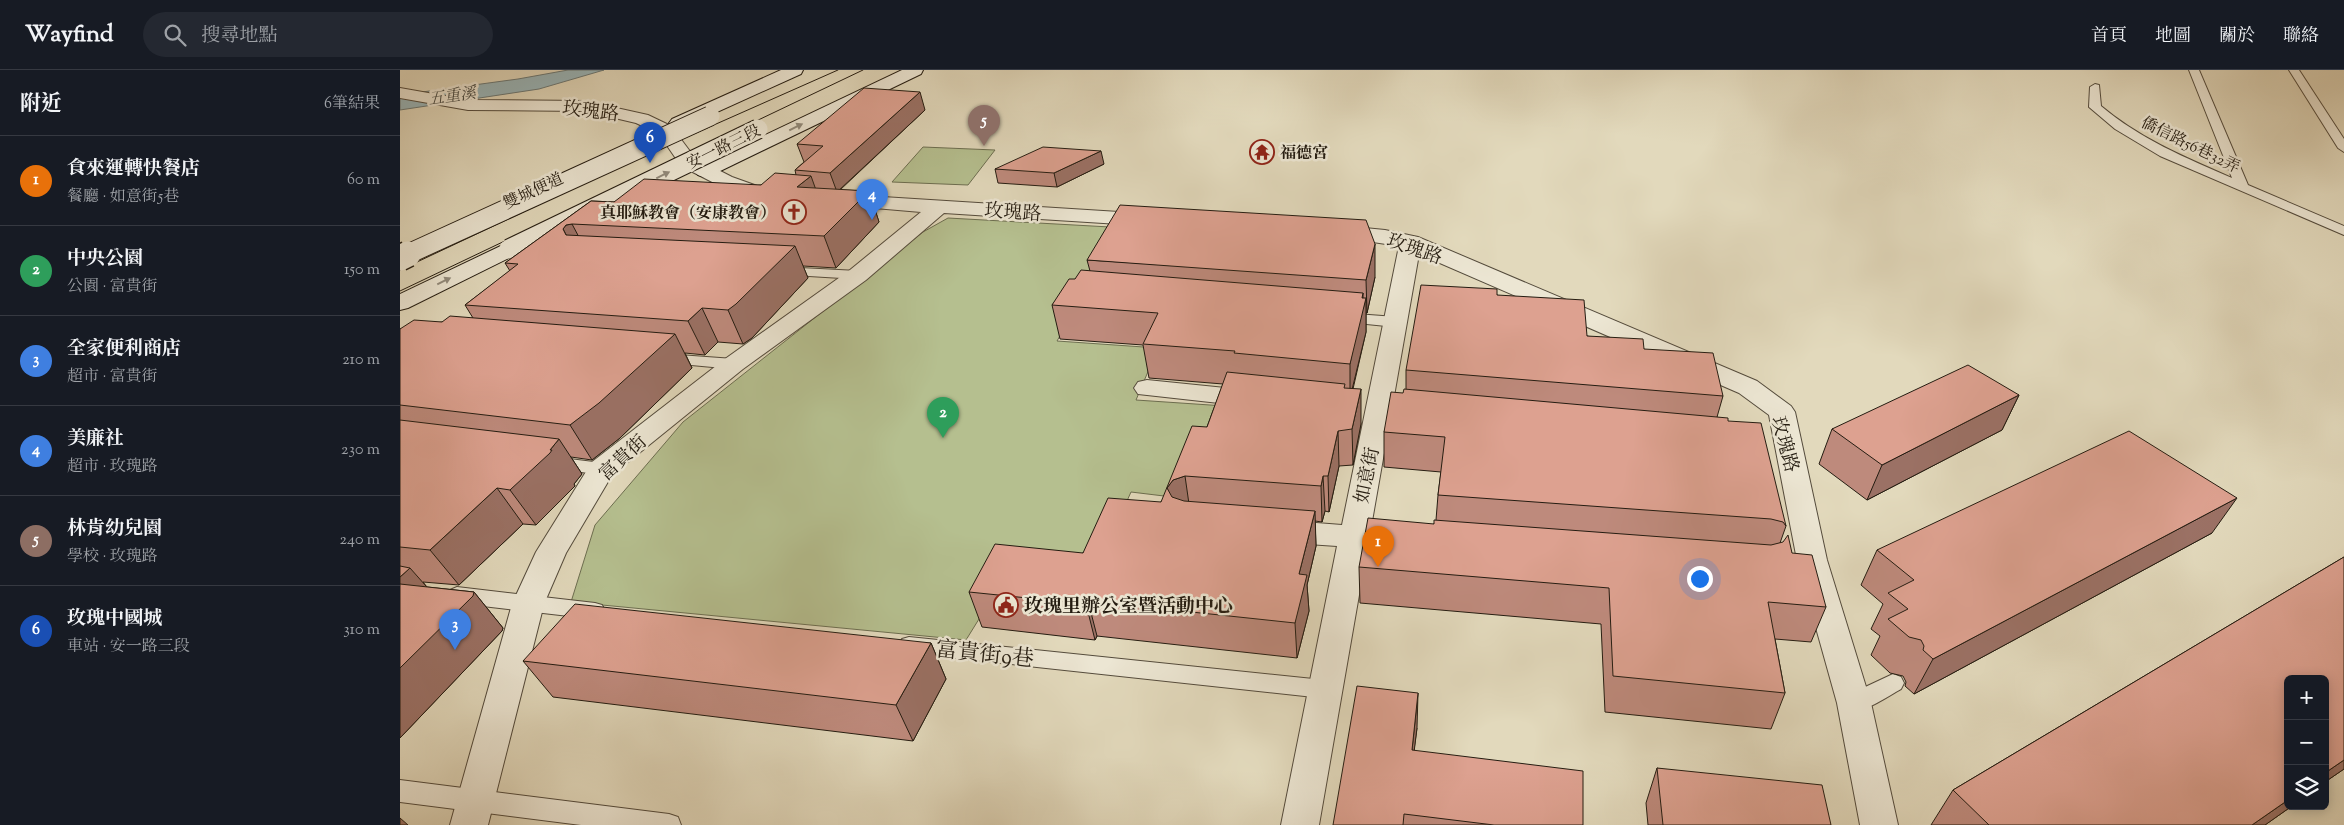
<!DOCTYPE html>
<html lang="zh-TW">
<head>
<meta charset="utf-8">
<style>
  :root { --surface:#171b24; --page:#242831; --text:#f1f3f6; --muted:#9ea1a6; --line:#363941; --accent:#d93025 }
  body { margin:0; font-family:"Sorts Mill Goudy","Noto Serif TC",serif; background:var(--page); color:var(--text) }
  .controls { position:absolute; right:15px; bottom:15px; display:grid; overflow:hidden; border-radius:8px; box-shadow:0 2px 12px #0003 }
  .controls button { width:45px; height:45px; display:grid; place-items:center; padding:0; border:0; border-bottom:1px solid var(--line); background:var(--surface); color:var(--text); font:25px sans-serif }
  .you { position:absolute; left:1299px; top:508px; width:18px; height:18px; margin:-12px; border:4px solid #fff; border-radius:50%; background:#1a73e8; box-shadow:0 0 0 8px #1a73e833 }
  .badge { display:grid; place-items:center; width:32px; height:32px; border-radius:50%; background:var(--accent); color:#fff; font-size:16px; font-weight:700 }
  .pin { position:absolute; translate:-50% -41px; filter:drop-shadow(0 1px 2px #0008) }
  .pin::after { content:''; position:absolute; top:26px; width:18px; height:15px; background:inherit; clip-path:polygon(0 0,100% 0,50% 100%) }
  .list { margin:0; padding:0; list-style:none }
  h2 { display:flex; justify-content:space-between; align-items:center; height:65px; margin:0; padding:0 20px; font-size:21px }
  h2 small { font-size:16px; font-weight:400; color:var(--muted) }
  .list li { display:grid; grid-template-columns:32px 1fr auto; gap:15px; align-items:center; box-sizing:border-box; height:90px; padding:0 20px; border-top:1px solid var(--line) }
  .list b { display:block; font-size:19px; white-space:nowrap }
  .list p { margin:0; font-size:16px; white-space:nowrap; color:var(--muted) }
  .list em { font-size:16px; font-style:normal; color:var(--muted) }
  .icon { flex:none; width:28px; height:28px; fill:none; stroke:currentColor; stroke-width:2; stroke-linecap:round; stroke-linejoin:round }
  .map { position:relative; flex:none; width:1944px; height:755px; overflow:hidden }
  header { display:flex; align-items:center; gap:30px; box-sizing:border-box; height:70px; padding:0 25px; background:var(--surface); border-bottom:1px solid var(--line) }
  header strong { font-size:24px }
  nav { display:flex; gap:28px; margin-inline-start:auto; font-size:18px }
  .search { width:350px; height:45px; background:var(--page); display:flex; align-items:center; gap:12px; box-sizing:border-box; padding:0 18px; border-radius:28px; color:var(--muted); font-size:19px }
  main { display:flex }
  aside { flex:1; background:var(--surface) }
  .map>svg:first-child { display:block }
  .green { fill:#b5bf8f; stroke:#6c6e50 }
  .water { fill:#9ab7bb; stroke:#6b7977 }
  .lines { fill:none; stroke-linecap:round; stroke-linejoin:round }
  .lane-casing { stroke:#544b3c; stroke-width:2 }
  .street-casing { stroke:#544b3c; stroke-width:2 }
  .secondary-casing { stroke:#241c11; stroke-width:2 }
  .lane { fill:#ece6d3; fill-rule:evenodd }
  .street { fill:#ece6d3; fill-rule:evenodd }
  .secondary { fill:#ece6d3; fill-rule:evenodd }
  .tram { stroke:#241c11; stroke-width:1 }
  .secondary-bridge-far1-casing { stroke:#241c11; stroke-width:21; stroke-linecap:butt }
  .secondary-bridge-casing { stroke:#241c11; stroke-width:28; stroke-linecap:butt }
  .secondary-bridge-far1 { stroke:#ece6d3; stroke-width:19 }
  .secondary-bridge { stroke:#ece6d3; stroke-width:25 }
  .wall { fill:#be8a7c; stroke:#241c11 }
  .shaded-wall { fill:#9b7165; stroke:#241c11 }
  .building { fill:#dda190; stroke:#241c11 }
  .oneway { fill:#928b7c }
  .labels { text-anchor:middle; stroke-width:5; stroke-linejoin:round; paint-order:stroke }
  .far-water-label { font-size:16px; font-style:italic; fill:#474a44; stroke:#ece6d3 }
  .far-street-label { font-size:16px; fill:#241c11; stroke:#ece6d3 }
  .far-poi-label { font-size:16px; font-weight:bold; fill:#241c11; stroke:#ece6d3; text-anchor:start }
  .street-label { font-size:19px; fill:#241c11; stroke:#ece6d3 }
  .poi-label { font-size:19px; font-weight:bold; fill:#241c11; stroke:#ece6d3; text-anchor:start }
  .near-street-label { font-size:22px; fill:#241c11; stroke:#ece6d3 }
</style>
</head>
<body>
<header>
<strong>Wayfind</strong>
<div class="search"><svg class="icon" aria-label="search" viewBox="0 0 24 24"><circle cx="10" cy="10" r="6"/><path d="M15 15l6 6"/></svg>搜尋地點</div>
<nav><a>首頁</a><a>地圖</a><a>關於</a><a>聯絡</a></nav>
</header>
<main>
<aside>
<h2>附近<small>6筆結果</small></h2>
<ul class="list">
<li><span class="badge" style="background:#e8710a">1</span><div><b>食來運轉快餐店</b><p>餐廳 · 如意街5巷</p></div><em>60 m</em></li>
<li><span class="badge" style="background:#2e9e5b">2</span><div><b>中央公園</b><p>公園 · 富貴街</p></div><em>150 m</em></li>
<li><span class="badge" style="background:#3f7fe0">3</span><div><b>全家便利商店</b><p>超市 · 富貴街</p></div><em>210 m</em></li>
<li><span class="badge" style="background:#3f7fe0">4</span><div><b>美廉社</b><p>超市 · 玫瑰路</p></div><em>230 m</em></li>
<li><span class="badge" style="background:#8d6e63">5</span><div><b>林肯幼兒園</b><p>學校 · 玫瑰路</p></div><em>240 m</em></li>
<li><span class="badge" style="background:#1a4fb4">6</span><div><b>玫瑰中國城</b><p>車站 · 安一路三段</p></div><em>310 m</em></li>
</ul>
</aside>
<div class="map">
<svg width="1944" height="755" viewBox="0 0 1944 755">
  <rect width="100%" height="100%" fill="#e2d9bc"/>
  <filter id="stains"><feTurbulence type="fractalNoise" baseFrequency=".004" numOctaves="4"/><feColorMatrix values="0 0 0 0 .2 0 0 0 0 .09 0 0 0 0 .02 0 0 0 .5 -.17"/></filter>
  <radialGradient id="worn" r=".72"><stop offset=".6" stop-color="#630" stop-opacity="0"/><stop offset="1" stop-color="#630" stop-opacity=".3"/></radialGradient>
  <g class="green">
    <path d="M523 77 595 80 568 115 492 112Z"/>
    <path d="M548 148 728 158 687 219 657 271 758 278 736 330 825 336 764 426 731 422 689 515 605 507 566 570 171 532 195 455 283 352 523 162Z"/>
  </g>
  <path class="water" d="M168 0H204L139 19 0 40V25L118 9Z"/>
  <g class="lines">
    <defs>
      <g id="lane">
        <path d="M1789 0H1799L1848 115 1944 156V165L1760 86 1715 59 1689 37 1690 17 1695 14 1699 15 1701 36C1740 69 1786 88 1832 108Z"/>
        <path d="M1889 0H1899L1944 69V82L1938 78Z"/>
        <path d="M381 197 458 201 465 205 458 209 376 204 374 201Z"/>
        <path d="M942 243 996 247 1004 252 996 257 937 251 934 248Z"/>
        <path d="M265 284 334 289 340 291 342 294 340 297 334 299 259 292 257 289 259 286Z"/>
        <path d="M153 387 202 393 208 395 211 399 208 403 202 405 147 397 144 393 147 389Z"/>
        <path d="M57 517 195 533 202 535 205 541 202 547 195 549 57 533 50 530 47 525 50 520Z"/>
        <path d="M509 567 923 610 931 613 934 619 931 625 923 628 509 583 502 581 498 575 502 569Z"/>
        <path d="M1493 604 1501 607 1504 613 1501 619C1486 627 1463 645 1446 640L1443 633 1446 626Z"/>
        <path d="M0 710 269 744 278 747 281 755H181L0 732Z"/>
      </g>
      <g id="street">
        <path d="M0 18 68 30 185 31 248 45 271 56 295 88 332 107 374 122 377 126 374 130 367 132 360 130 318 115 281 96 259 64 236 53 185 41 68 40 0 28Z"/>
        <path d="M435 124 751 144 758 146 761 150 758 154 751 156 544 143 466 210 343 299 212 405 166 483 144 534 88 755H50L112 534 136 482 192 392 325 289 450 200 521 142 428 134 425 130 428 126Z"/>
        <path d="M934 155 985 160 1018 167 1357 311 1391 336 1395 342 1427 490 1471 633 1498 755H1460L1437 633 1397 490 1369 345 1339 323 1019 184 971 457 981 460 985 468 981 476 967 479 919 755H881L937 476 878 472 867 469 863 461 867 453 878 450 942 455 999 176 927 165 923 161 927 157Z"/>
        <path d="M747 310 855 321 864 323 868 329 864 335 855 337 738 324 734 318 738 312Z"/>
      </g>
      <g id="secondary">
        <path d="M381 0H403L401 4 284 57H272L269 53 272 49Z"/>
        <path d="M502 0H523L521 4 312 105 305 107 298 105 295 101 298 97Z"/>
        <path d="M109 172 117 174 120 179 117 184 8 238 0 240V224Z"/>
      </g>
    </defs>
    <use href="#lane" class="lane-casing"/>
    <use href="#street" class="street-casing"/>
    <use href="#secondary" class="secondary-casing"/>
    <use href="#lane" class="lane"/>
    <use href="#street" class="street"/>
    <use href="#secondary" class="secondary"/>
    <g class="tram">
      <path d="M0 200 219 97 438 0"/>
      <path d="M0 221 463 0"/>
    </g>
    <defs>
      <g id="secondary-bridge-far1">
        <path d="M109 179 358 59"/>
        <path d="M6 185 310 46"/>
      </g>
      <path id="secondary-bridge" d="M0 188 8 184"/>
    </defs>
    <use href="#secondary-bridge-far1" class="secondary-bridge-far1-casing"/>
    <use href="#secondary-bridge" class="secondary-bridge-casing"/>
    <use href="#secondary-bridge-far1" class="secondary-bridge-far1"/>
    <use href="#secondary-bridge" class="secondary-bridge"/>
  </g>
  <g class="wall">
    <path d="M525 40 440 120 469 121 479 152 436 198 403 196 408 208 352 268 343 274 318 272 305 285 285 283 292 298 220 368 192 390 171 387 182 404 174 414 175 416 136 455 123 454 59 515 23 512 27 517 74 522 103 558 102 561 0 668V259L42 252 73 248 65 235 110 201 105 193 191 131 214 132 361 115 396 105 395 100 404 92 397 74Z"/>
    <path d="M704 94 657 117 598 113 595 99Z"/>
    <path d="M687 190 975 207 967 243H966V262L953 319 961 354 953 395 939 396 929 442 925 441 922 452 915 451 916 476 907 515 909 541 897 588 697 566 695 570 582 557 569 522 683 483 761 432 807 357 823 314 749 308 743 275 660 269 652 235 675 209 690 201Z"/>
    <path d="M1097 225 1187 266 1244 279 1323 326 1317 347 1328 351 1386 456 1380 473 1392 483 1426 537 1411 572 1375 569 1385 623 1371 659 1205 642 1201 554 960 533 959 497 1034 454 1036 450 1038 425 1041 402 984 397V362L1003 323 1006 320V300Z"/>
    <path d="M1619 325 1602 360 1467 430 1419 394 1432 359Z"/>
    <path d="M1812 463 1514 624 1505 616 1506 612 1503 606 1490 603 1471 585 1480 566 1471 559 1483 534 1461 515 1477 480Z"/>
    <path d="M1944 487V699L1925 712V609H1888V736H1892L1865 755H1531L1553 720Z"/>
    <path d="M531 573 546 609 513 671 153 627 123 591Z"/>
    <path d="M1017 658 1014 680 1183 755H933Z"/>
    <path d="M1257 698 1431 755H1248L1246 733Z"/>
  </g>
  <g class="shaded-wall">
    <path d="M520 22 525 40 437 122 430 103Z"/>
    <path d="M701 81 704 94 657 117 654 103Z"/>
    <path d="M411 106 422 137 397 117Z"/>
    <path d="M469 121 479 152 436 198 424 166Z"/>
    <path d="M172 154 189 186 180 191 163 159 166 155Z"/>
    <path d="M975 174V207L967 243 966 210Z"/>
    <path d="M395 176 408 208 352 268 343 274 328 240Z"/>
    <path d="M963 223V239L966 228V262L950 328V294Z"/>
    <path d="M302 238 318 272 305 285 288 251Z"/>
    <path d="M275 264 292 298 220 368 192 390 170 355Z"/>
    <path d="M961 319V354L953 395 952 359Z"/>
    <path d="M1619 325 1602 360 1467 430 1482 395Z"/>
    <path d="M938 361 939 396 929 442 928 406Z"/>
    <path d="M159 369 182 404 174 414 175 416 136 455 110 420 150 380Z"/>
    <path d="M785 406 790 441 778 445 767 418 773 410Z"/>
    <path d="M923 406 925 441 922 452 921 416Z"/>
    <path d="M97 418 123 454 59 515 30 480Z"/>
    <path d="M1837 428 1812 463 1514 624 1533 589Z"/>
    <path d="M915 441 916 476 907 515 909 541 897 588 895 553 899 504Z"/>
    <path d="M10 498 41 533 0 520V507Z"/>
    <path d="M74 522 103 558 102 561 0 668V598Z"/>
    <path d="M688 531 697 566 695 570 686 534Z"/>
    <path d="M531 573 546 609 513 671 496 635Z"/>
    <path d="M1018 623 1017 658 1010 715 1012 680Z"/>
    <path d="M1944 690V699L1925 712V703Z"/>
    <path d="M1888 730V736H1892L1865 755H1852Z"/>
    <path d="M0 748 8 755H0Z"/>
  </g>
  <g class="building">
    <path d="M464 18 520 22 430 103 395 100 423 76 397 74Z"/>
    <path d="M643 77 701 81 654 103 595 99Z"/>
    <path d="M375 103 411 106 397 117 469 121 424 166 172 154 166 155 163 159 166 165 395 176 336 234 328 240 302 238 288 251 65 235 118 194 105 193 191 131 214 132 244 109 361 115Z"/>
    <path d="M720 135 966 150 975 174 966 210 687 190Z"/>
    <path d="M681 200 963 223 962 228H966L950 294 834 283 835 281 743 274 758 243 652 235 669 209H675Z"/>
    <path d="M1021 215 1097 219V225L1184 230 1187 266 1243 269 1244 279 1313 283 1323 326 1006 300Z"/>
    <path d="M50 246 275 264 199 333 170 355 0 335V259L14 250 42 252Z"/>
    <path d="M1568 295 1619 325 1482 395 1432 359Z"/>
    <path d="M827 302 945 314 944 318 961 319 952 359 938 361 928 406H923L921 416 785 406 773 410 767 418 772 427 784 431 915 441 899 504 907 505 895 553 688 531 686 534 569 522 595 474 683 483 708 428 761 432 792 356 807 357Z"/>
    <path d="M1004 319 1328 348V351L1361 353 1386 456 1383 452 1371 449 1038 425 1045 367 984 362 991 322 1003 323Z"/>
    <path d="M0 350 159 369 150 380H152L150 383 110 420 97 418 30 480 0 477Z"/>
    <path d="M1729 361 1837 428 1533 589 1523 580 1524 576 1521 570 1509 567 1488 549 1508 539 1488 523 1514 510 1477 480Z"/>
    <path d="M968 448 1034 454V450L1371 475 1383 472 1388 465 1392 483 1412 485 1426 537 1368 532 1385 623 1213 606 1209 518 959 497Z"/>
    <path d="M1944 487V690L1925 703V609H1888V730L1852 755H1589L1553 720Z"/>
    <path d="M0 496 10 498 0 507Z"/>
    <path d="M0 514 74 522 73 526 0 598Z"/>
    <path d="M175 534 531 573 496 635 123 591Z"/>
    <path d="M957 616 1018 623 1012 680 1183 701V755H1094L1004 744 1003 755H933Z"/>
    <path d="M1257 698 1422 715 1431 755H1263Z"/>
  </g>
  <defs><path id="oneway-solid" d="M-6-.8H1V-3.2L6.5 0L1 3.2V.8H-6Z" transform="scale(1.25)"/></defs>
  <g class="oneway">
    <use href="#oneway-solid" transform="translate(396 57) rotate(-26)"/>
    <use href="#oneway-solid" transform="translate(263 105) rotate(-26)"/>
    <use href="#oneway-solid" transform="translate(44 211) rotate(-26)"/>
  </g>
  <defs>
    <symbol id="temple-ring" viewBox="-11 -11 22 22"><circle r="9.5" fill="#ece6d3" stroke="#8f2418" stroke-width="1.5"/><path d="M0-6L5-2H3V0L6.5 2.5H4V6H1.5V3h-3V6H-4V2.5H-6.5L-3 0V-2H-5Z" fill="#8f2418"/></symbol>
    <symbol id="church-ring" viewBox="-11 -11 22 22"><circle r="9.5" fill="#ece6d3" stroke="#8f2418" stroke-width="1.5"/><path d="M-1.2-6h2.4v3.5h3.3v2.4h-3.3V6h-2.4V-.1h-3.3v-2.4h3.3Z" fill="#8f2418"/></symbol>
    <symbol id="civic-ring" viewBox="-11 -11 22 22"><circle r="9.5" fill="#ece6d3" stroke="#8f2418" stroke-width="1.5"/><path d="M-.6-6.5H3V-4.5H.6V-3L4-1V1h2V6H-6V1h2V-1L-.6-3ZM-1.2 2.5V6h2.4V2.5Z" fill="#8f2418"/></symbol>
  </defs>
  <g fill-rule="evenodd">
    <use href="#temple-ring" x="848" y="68" width="28" height="28"/>
    <use href="#church-ring" x="380" y="128" width="28" height="28"/>
    <use href="#civic-ring" x="592" y="521" width="28" height="28"/>
  </g>
  <g class="labels">
    <g class="far-water-label">
      <text transform="translate(52 25) rotate(-8)" y="6">五重溪</text>
    </g>
    <g class="far-street-label">
      <text transform="translate(1791 74) rotate(26)" y="6">僑信路56巷32弄</text>
      <text transform="translate(323 76) rotate(-26)" y="6">安一路三段</text>
      <text transform="translate(133 120) rotate(-25)" y="6">雙城便道</text>
    </g>
    <g class="far-poi-label">
      <text x="880" y="88">福德宮</text>
      <text x="376" y="148" text-anchor="end">真耶穌教會（安康教會）</text>
    </g>
    <g class="street-label">
      <text transform="translate(191 40) rotate(7)" y="7">玫瑰路</text>
      <text transform="translate(613 141) rotate(4)" y="7">玫瑰路</text>
      <text transform="translate(1015 178) rotate(19)" y="7">玫瑰路</text>
      <text transform="translate(1386 374) rotate(75)" y="7">玫瑰路</text>
      <text transform="translate(222 387) rotate(-43)" y="7">富貴街</text>
      <text transform="translate(966 405) rotate(-78)" y="7">如意街</text>
    </g>
    <g class="poi-label">
      <text x="624" y="542">玫瑰里辦公室暨活動中心</text>
    </g>
    <g class="near-street-label">
      <text transform="translate(585 583) rotate(6)" y="8">富貴街9巷</text>
    </g>
  </g>
  <rect width="100%" height="100%" filter="url(#stains)"/>
  <rect width="100%" height="100%" fill="url(#worn)"/>
</svg>
<div class="controls">
<button>+</button>
<button>−</button>
<button><svg class="icon" aria-label="layers" viewBox="0 0 24 24"><path d="M12 4l9 5-9 5-9-5zM3 14l9 5 9-5"/></svg></button>
</div>
<div class="you"></div>
<div class="pin badge" style="left:978px;top:497px;background:#e8710a">1</div>
<div class="pin badge" style="left:543px;top:368px;background:#2e9e5b">2</div>
<div class="pin badge" style="left:55px;top:580px;background:#3f7fe0">3</div>
<div class="pin badge" style="left:472px;top:150px;background:#3f7fe0">4</div>
<div class="pin badge" style="left:584px;top:76px;background:#8d6e63">5</div>
<div class="pin badge" style="left:250px;top:93px;background:#1a4fb4">6</div>
</div>
</main>
</body>
</html>
